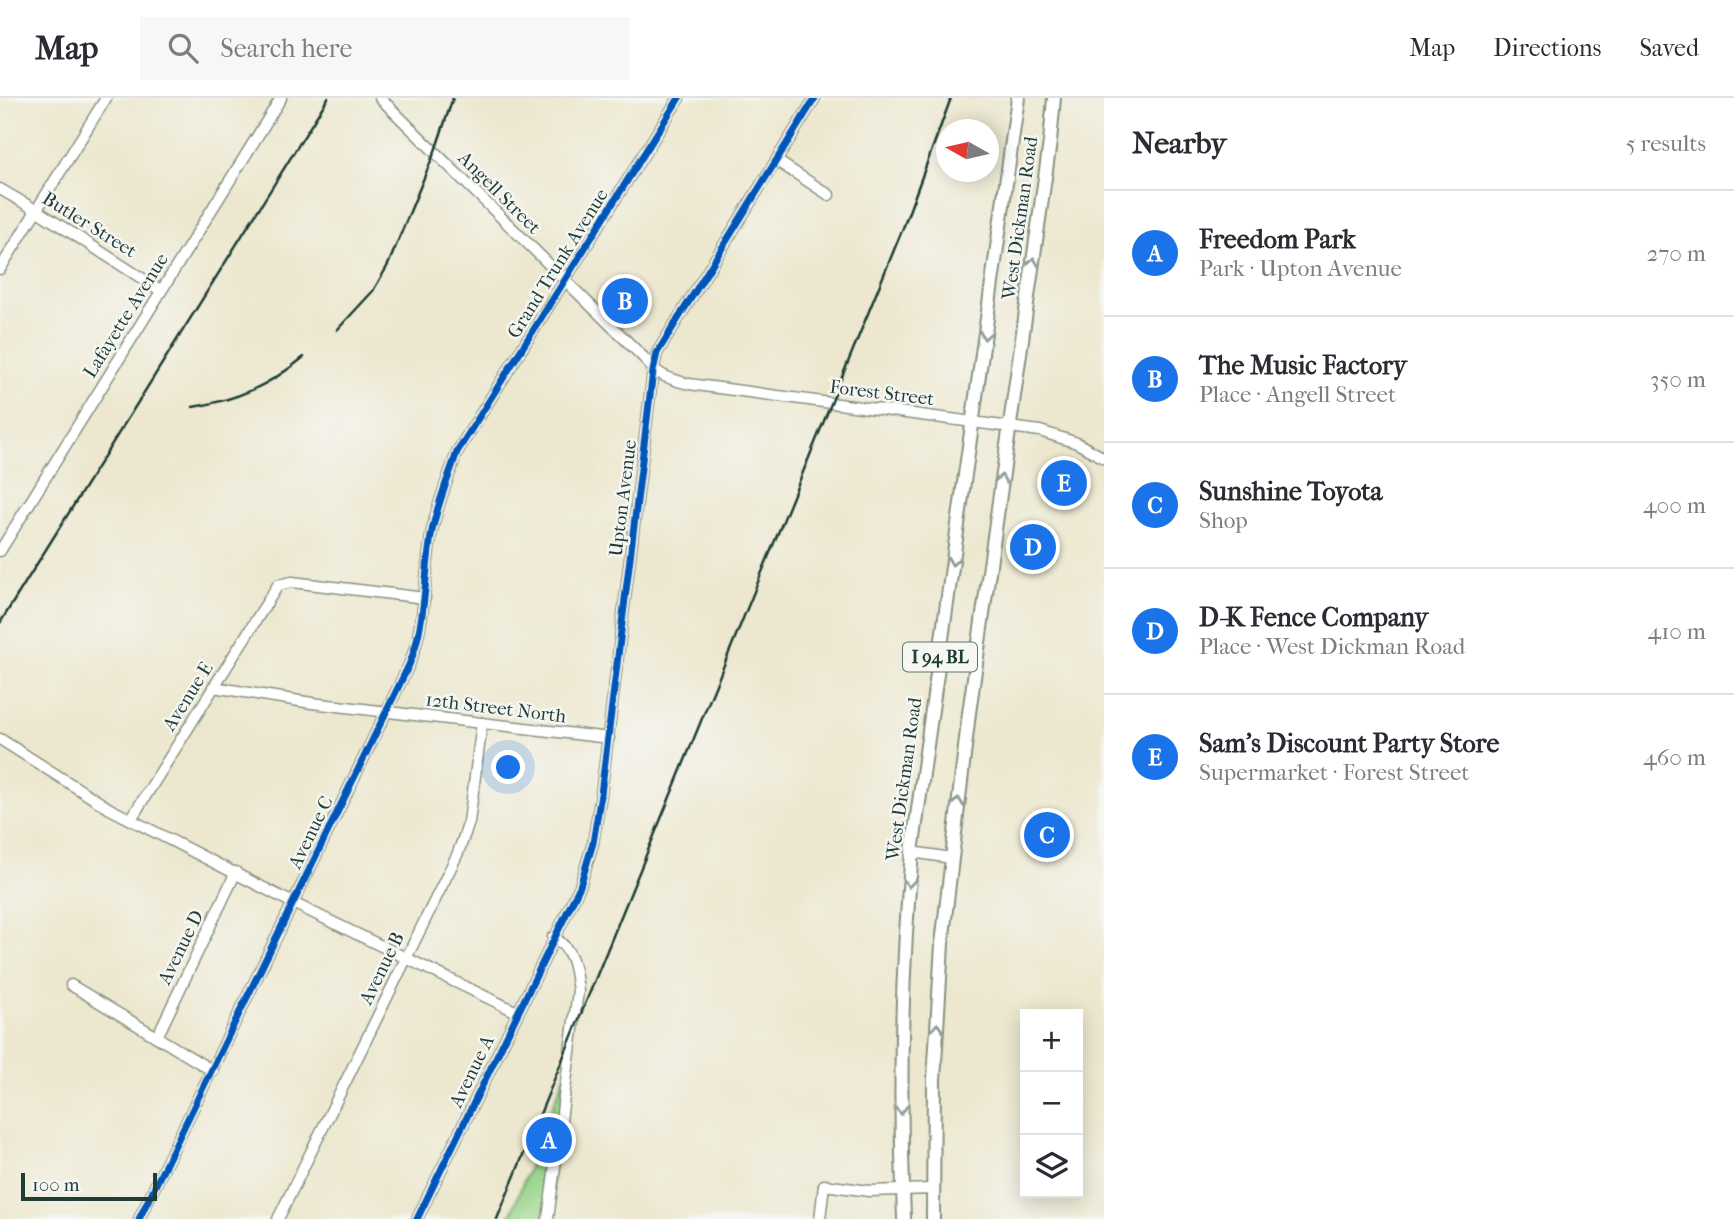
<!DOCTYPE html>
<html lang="en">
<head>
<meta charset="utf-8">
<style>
  :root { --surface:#fff; --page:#f7f7f7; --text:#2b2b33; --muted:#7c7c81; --line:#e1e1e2; --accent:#1a73e8 }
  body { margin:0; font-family:"IM FELL French Canon",serif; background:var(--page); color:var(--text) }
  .controls { position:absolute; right:21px; bottom:21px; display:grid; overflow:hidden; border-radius:0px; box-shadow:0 4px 18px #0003 }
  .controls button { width:63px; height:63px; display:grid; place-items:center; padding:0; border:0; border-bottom:2px solid var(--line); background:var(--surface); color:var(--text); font:35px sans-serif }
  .compass { position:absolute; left:936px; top:21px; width:63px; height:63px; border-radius:50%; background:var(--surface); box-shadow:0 4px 18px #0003; rotate:278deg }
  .scale { position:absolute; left:21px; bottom:18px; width:136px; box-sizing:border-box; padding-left:7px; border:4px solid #1f3d34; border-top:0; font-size:19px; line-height:24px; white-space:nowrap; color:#1f3d34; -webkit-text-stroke:5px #f6f6f2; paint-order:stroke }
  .you { position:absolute; left:509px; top:670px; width:24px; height:24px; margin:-18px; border:5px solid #fff; border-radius:50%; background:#1a73e8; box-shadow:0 0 0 10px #1a73e833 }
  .badge { display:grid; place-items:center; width:46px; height:46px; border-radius:50%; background:var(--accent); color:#fff; font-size:23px; font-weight:700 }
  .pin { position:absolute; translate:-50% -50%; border:4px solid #fff; box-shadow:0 2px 7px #0006 }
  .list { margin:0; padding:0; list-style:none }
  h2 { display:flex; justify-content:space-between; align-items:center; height:91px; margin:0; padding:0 28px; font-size:30px }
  h2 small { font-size:23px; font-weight:400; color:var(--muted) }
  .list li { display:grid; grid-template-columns:46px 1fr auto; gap:21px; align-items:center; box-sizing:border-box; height:126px; padding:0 28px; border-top:2px solid var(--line) }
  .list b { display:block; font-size:26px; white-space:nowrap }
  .list p { margin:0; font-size:23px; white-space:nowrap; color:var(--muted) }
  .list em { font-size:23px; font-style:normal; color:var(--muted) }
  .icon { flex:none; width:38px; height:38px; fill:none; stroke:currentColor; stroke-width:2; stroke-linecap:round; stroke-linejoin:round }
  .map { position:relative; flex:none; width:1104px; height:1121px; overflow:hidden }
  header { display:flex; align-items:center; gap:42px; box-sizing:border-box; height:98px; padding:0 35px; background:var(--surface); border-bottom:2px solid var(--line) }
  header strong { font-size:33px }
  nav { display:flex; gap:38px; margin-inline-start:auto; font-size:24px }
  .search { width:490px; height:63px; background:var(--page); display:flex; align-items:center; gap:18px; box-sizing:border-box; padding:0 24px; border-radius:0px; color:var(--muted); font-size:26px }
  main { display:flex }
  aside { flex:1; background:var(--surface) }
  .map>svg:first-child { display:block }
  .green { fill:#99d58a; stroke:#5c895f; stroke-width:2 }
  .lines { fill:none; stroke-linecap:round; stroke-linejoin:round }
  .minor-casing { stroke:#869281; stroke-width:13 }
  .major-casing { stroke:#869281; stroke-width:16 }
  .minor { stroke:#fff; stroke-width:10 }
  .major { stroke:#fff; stroke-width:12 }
  .rail { stroke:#1f3d34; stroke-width:2.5 }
  .cycleway-casing { stroke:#f6f6f2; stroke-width:11 }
  .cycleway { stroke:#0057b8; stroke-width:7 }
  .oneway { stroke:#8f9e9a }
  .labels { text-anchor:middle; stroke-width:5; stroke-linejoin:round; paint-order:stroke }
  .shield { fill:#f6f6f2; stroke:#60746d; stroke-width:2 }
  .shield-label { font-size:18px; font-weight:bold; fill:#1f3d34 }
  .street-label { font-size:19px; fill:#1f3d34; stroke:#f6f6f2 }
</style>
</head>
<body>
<header>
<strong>Map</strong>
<div class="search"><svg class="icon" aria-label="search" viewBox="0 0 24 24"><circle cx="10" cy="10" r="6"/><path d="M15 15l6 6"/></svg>Search here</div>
<nav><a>Map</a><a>Directions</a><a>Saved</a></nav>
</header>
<main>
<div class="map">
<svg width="1104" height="1121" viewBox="0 0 1104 1121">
  <rect width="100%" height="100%" fill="#f6f6f2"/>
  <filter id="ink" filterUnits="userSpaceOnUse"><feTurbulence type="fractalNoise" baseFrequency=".0143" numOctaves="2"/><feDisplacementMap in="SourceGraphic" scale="14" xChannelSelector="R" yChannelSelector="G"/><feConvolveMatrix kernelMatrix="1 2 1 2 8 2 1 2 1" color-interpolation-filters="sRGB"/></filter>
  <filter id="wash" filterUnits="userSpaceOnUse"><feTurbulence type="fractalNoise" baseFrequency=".00686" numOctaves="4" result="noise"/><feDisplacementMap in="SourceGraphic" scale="28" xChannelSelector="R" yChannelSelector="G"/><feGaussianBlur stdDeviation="1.57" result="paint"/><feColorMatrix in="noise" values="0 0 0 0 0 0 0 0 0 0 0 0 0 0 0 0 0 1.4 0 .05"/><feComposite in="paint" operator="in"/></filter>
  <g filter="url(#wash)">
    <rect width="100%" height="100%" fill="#ece7ce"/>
    <path class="green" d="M565 977 548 1121H509Z"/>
  </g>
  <g filter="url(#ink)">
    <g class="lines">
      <defs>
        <g id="minor">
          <path d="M380 0 644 260C656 277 669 281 689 286L1040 333 1077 345 1104 360"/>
          <path d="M777 63 829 97"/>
          <path d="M0 91 36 112 160 192"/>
          <path d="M0 171 106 0"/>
          <path d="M0 453 281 0"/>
          <path d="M213 589 312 605 609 640"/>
          <path d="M0 641 110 711 293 805 517 914"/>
          <path d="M131 721 278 487 292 484 425 500"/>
          <path d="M912 754 951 760"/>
          <path d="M71 887 213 973"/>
          <path d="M157 939 236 774"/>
          <path d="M139 1121 409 567C426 526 424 481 431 438 436 409 448 381 457 354L679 0"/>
          <path d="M278 1121 458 755 469 724 482 625"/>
          <path d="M417 1121 580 788 593 745 601 696 653 273 657 255 815 0"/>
          <path d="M548 1121 578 893C575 871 574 851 553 839"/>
          <path d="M820 1121 824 1087 869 1093 933 1091"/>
        </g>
        <g id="major">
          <path d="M904 1121C899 999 901 876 912 754L1018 0"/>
          <path d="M933 1121 934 982 942 846 969 615 1050 44 1054 0"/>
        </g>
      </defs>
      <use href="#minor" class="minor-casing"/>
      <use href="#major" class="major-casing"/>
      <use href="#minor" class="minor"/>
      <use href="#major" class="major"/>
      <g class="rail">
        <path d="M337 232 373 193 388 167 435 53 453 0"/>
        <path d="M193 309C237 302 270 287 304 259"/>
        <path d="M0 525 328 0"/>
        <path d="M497 1121 903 130 951 0"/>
      </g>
      <defs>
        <g id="cycleway">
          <path d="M139 1121 409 567C426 526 424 481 431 438 436 409 448 381 457 354L679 0"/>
          <path d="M417 1121 580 788 593 745 601 696 653 273 657 255 815 0"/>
        </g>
      </defs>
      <use href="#cycleway" class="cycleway-casing"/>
      <use href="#cycleway" class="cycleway"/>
    </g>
    <defs><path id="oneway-chevron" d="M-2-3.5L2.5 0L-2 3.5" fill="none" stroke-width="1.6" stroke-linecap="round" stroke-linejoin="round" transform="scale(1.75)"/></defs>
    <g class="oneway">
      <use href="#oneway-chevron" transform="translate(1033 164) rotate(-82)"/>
      <use href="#oneway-chevron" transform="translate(985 237) rotate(98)"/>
      <use href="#oneway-chevron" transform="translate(1001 381) rotate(-82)"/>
      <use href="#oneway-chevron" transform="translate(953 463) rotate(98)"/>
      <use href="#oneway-chevron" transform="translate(958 704) rotate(-83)"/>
      <use href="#oneway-chevron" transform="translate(909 785) rotate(95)"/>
      <use href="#oneway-chevron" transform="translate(937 930) rotate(-87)"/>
      <use href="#oneway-chevron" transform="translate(901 1012) rotate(88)"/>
    </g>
  </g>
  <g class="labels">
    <rect class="shield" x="903" y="544.5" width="74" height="29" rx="5"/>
    <g class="shield-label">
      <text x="940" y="565">I 94 BL</text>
    </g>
    <g class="street-label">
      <text transform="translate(500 94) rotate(45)" y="7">Angell Street</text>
      <text transform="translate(1019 120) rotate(-82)" y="7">West Dickman Road</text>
      <text transform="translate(90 126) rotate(32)" y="7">Butler Street</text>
      <text transform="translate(557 165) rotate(-58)" y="7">Grand Trunk Avenue</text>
      <text transform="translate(125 217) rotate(-58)" y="7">Lafayette Avenue</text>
      <text transform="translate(882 294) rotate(7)" y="7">Forest Street</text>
      <text transform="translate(622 400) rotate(-83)" y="7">Upton Avenue</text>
      <text transform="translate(187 598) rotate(-58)" y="7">Avenue E</text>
      <text transform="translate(496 609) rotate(7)" y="7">12th Street North</text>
      <text transform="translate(903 681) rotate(-82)" y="7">West Dickman Road</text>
      <text transform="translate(310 734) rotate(-64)" y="7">Avenue C</text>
      <text transform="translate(180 849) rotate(-64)" y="7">Avenue D</text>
      <text transform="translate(381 870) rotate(-64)" y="7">Avenue B</text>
      <text transform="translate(471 973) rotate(-64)" y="7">Avenue A</text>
    </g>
  </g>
</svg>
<div class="controls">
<button>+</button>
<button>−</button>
<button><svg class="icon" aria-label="layers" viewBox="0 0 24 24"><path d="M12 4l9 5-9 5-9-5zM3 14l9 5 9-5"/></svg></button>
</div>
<svg class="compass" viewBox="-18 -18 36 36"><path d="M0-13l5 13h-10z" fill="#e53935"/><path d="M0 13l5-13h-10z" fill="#7c7c81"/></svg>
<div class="scale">100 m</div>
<div class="you"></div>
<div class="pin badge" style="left:549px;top:1042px">A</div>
<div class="pin badge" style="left:625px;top:203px">B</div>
<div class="pin badge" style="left:1047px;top:737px">C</div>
<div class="pin badge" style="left:1033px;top:449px">D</div>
<div class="pin badge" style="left:1064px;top:385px">E</div>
</div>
<aside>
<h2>Nearby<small>5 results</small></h2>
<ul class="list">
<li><span class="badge">A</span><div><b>Freedom Park</b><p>Park · Upton Avenue</p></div><em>270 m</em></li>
<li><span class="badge">B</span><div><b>The Music Factory</b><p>Place · Angell Street</p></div><em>350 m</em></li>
<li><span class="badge">C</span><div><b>Sunshine Toyota</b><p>Shop</p></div><em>400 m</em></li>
<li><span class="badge">D</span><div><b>D-K Fence Company</b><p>Place · West Dickman Road</p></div><em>410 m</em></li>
<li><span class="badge">E</span><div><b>Sam's Discount Party Store</b><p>Supermarket · Forest Street</p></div><em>460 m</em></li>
</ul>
</aside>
</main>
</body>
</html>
